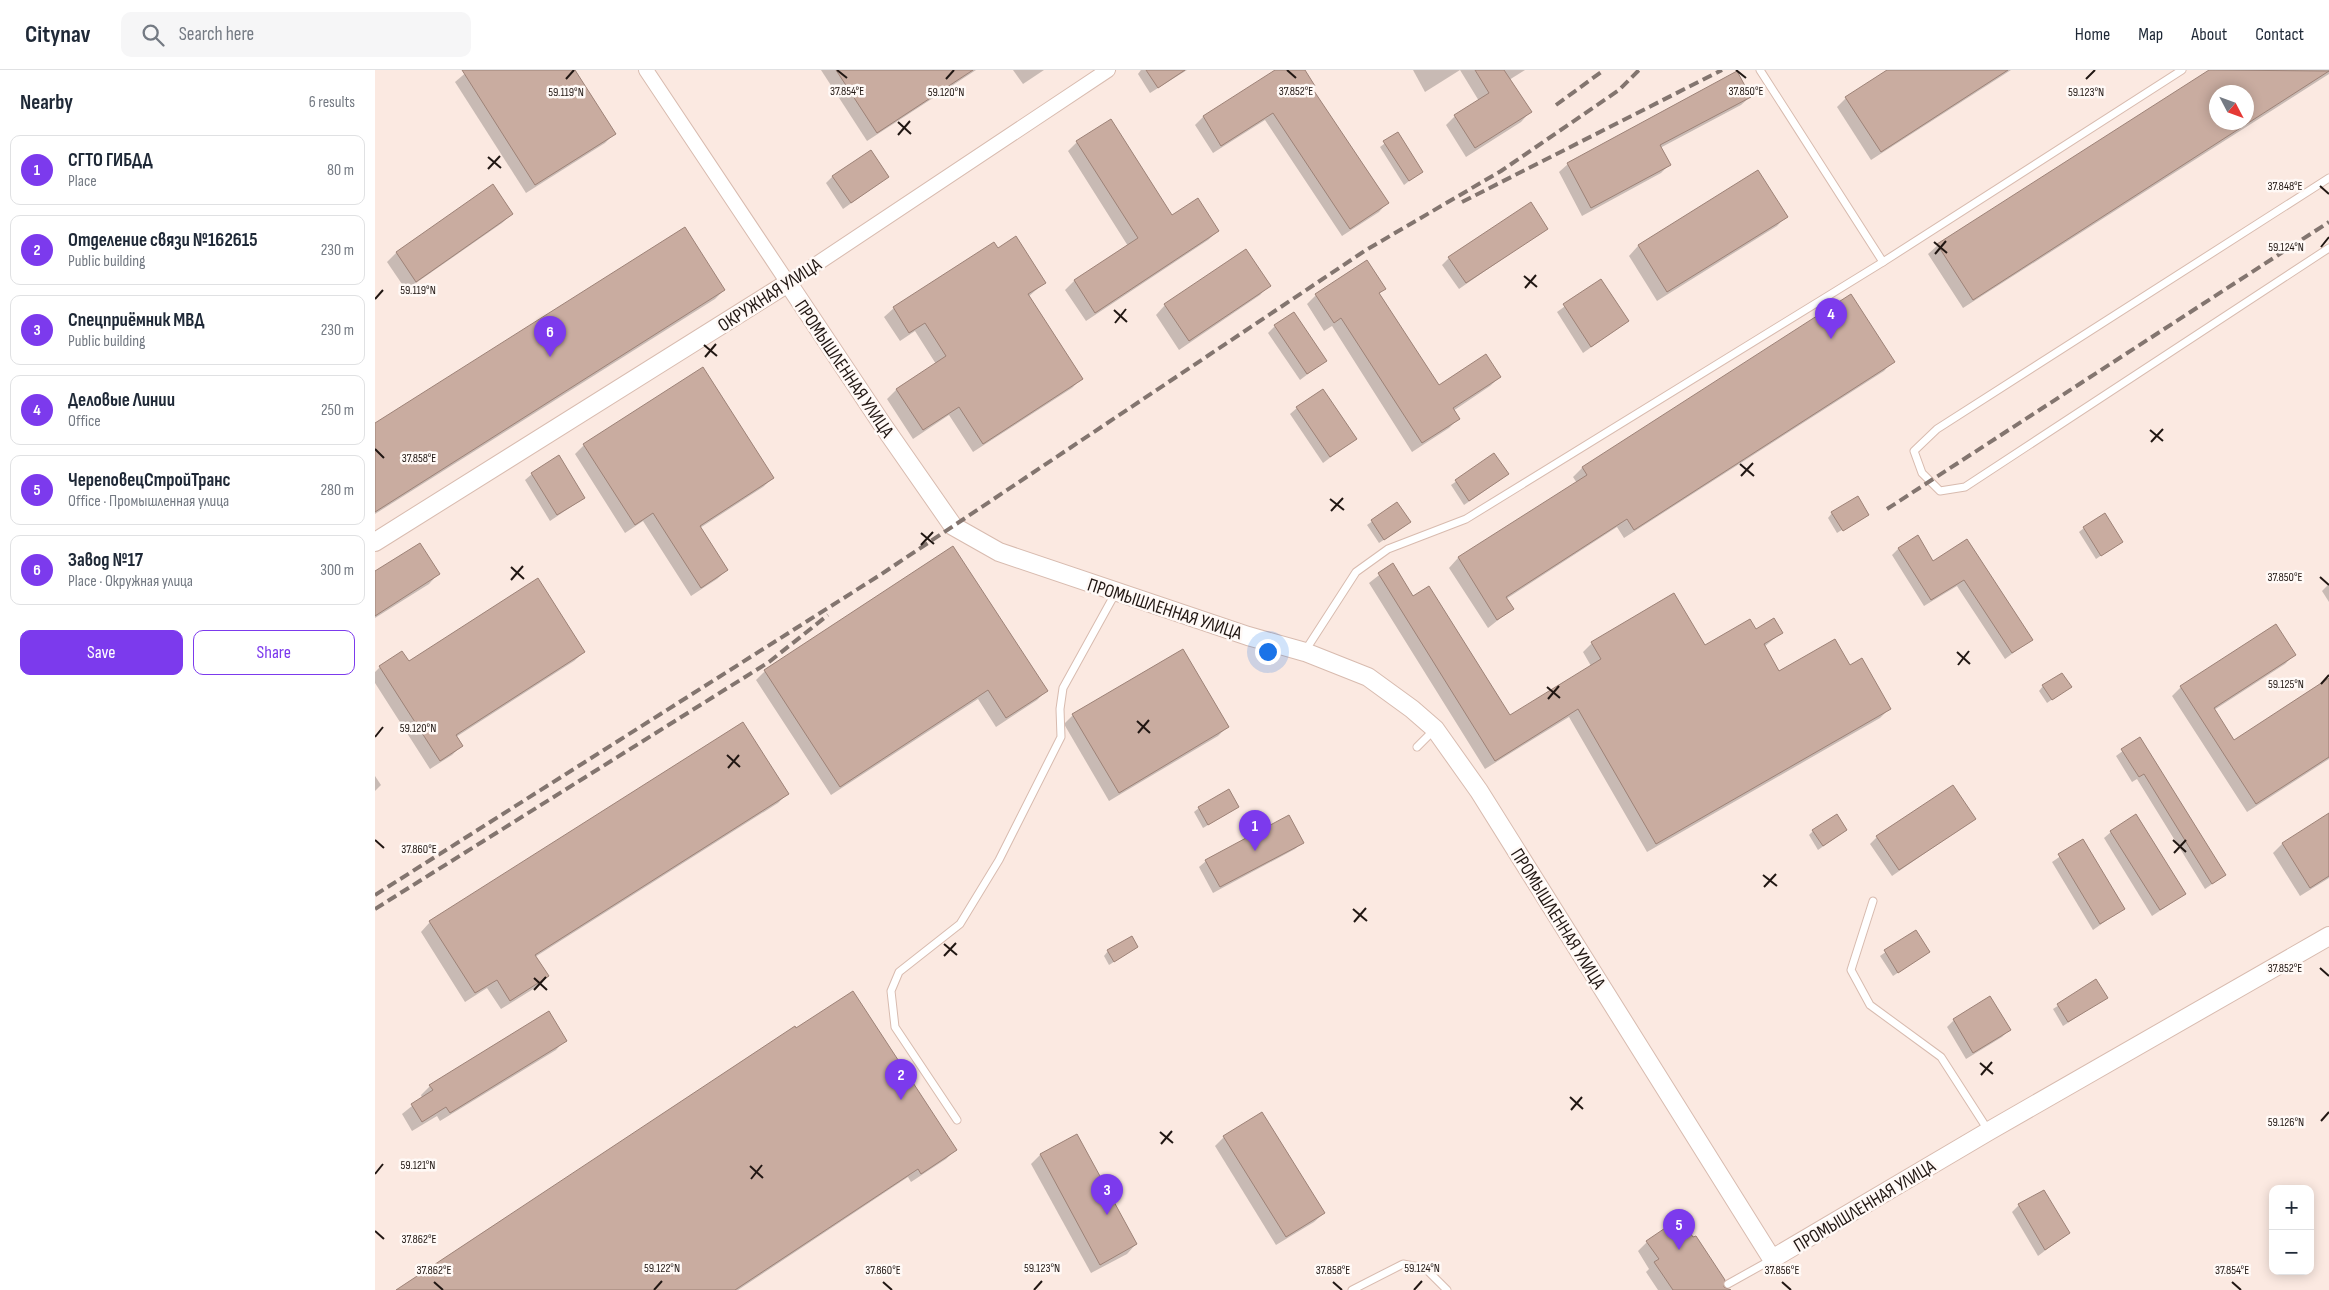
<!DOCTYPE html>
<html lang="en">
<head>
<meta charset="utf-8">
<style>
  :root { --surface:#fff; --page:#f6f6f7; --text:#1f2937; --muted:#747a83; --line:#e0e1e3; --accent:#7c3aed }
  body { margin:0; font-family:"Sofia Sans Condensed",sans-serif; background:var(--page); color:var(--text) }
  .controls { position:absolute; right:15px; bottom:15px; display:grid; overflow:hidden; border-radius:10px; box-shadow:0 2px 12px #0003 }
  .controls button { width:45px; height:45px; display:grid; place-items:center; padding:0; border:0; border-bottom:1px solid var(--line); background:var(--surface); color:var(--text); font:25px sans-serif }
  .compass { position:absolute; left:1834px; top:15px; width:45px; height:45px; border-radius:50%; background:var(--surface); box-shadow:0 2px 12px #0003; rotate:131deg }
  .you { position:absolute; left:892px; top:581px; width:18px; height:18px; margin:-12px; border:4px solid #fff; border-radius:50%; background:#1a73e8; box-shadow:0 0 0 8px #1a73e833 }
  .badge { display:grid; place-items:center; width:32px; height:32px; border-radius:50%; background:var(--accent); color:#fff; font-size:16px; font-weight:700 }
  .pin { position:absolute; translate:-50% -41px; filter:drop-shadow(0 1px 2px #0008) }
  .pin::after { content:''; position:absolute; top:26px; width:18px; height:15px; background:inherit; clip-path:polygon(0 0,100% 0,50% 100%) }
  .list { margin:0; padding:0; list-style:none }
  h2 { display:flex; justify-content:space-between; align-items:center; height:65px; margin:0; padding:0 20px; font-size:21px }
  h2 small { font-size:16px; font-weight:400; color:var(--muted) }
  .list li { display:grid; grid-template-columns:32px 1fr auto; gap:15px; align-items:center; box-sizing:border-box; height:70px; margin:0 10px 10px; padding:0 10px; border:1px solid var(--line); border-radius:10px }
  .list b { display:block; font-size:19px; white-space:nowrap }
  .list p { margin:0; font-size:16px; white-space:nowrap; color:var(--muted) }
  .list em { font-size:16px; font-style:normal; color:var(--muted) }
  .actions { display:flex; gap:10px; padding:15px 20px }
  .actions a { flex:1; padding:11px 0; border:1px solid var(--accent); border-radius:10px; text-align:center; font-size:18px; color:var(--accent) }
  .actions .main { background:var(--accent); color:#fff }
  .icon { flex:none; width:28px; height:28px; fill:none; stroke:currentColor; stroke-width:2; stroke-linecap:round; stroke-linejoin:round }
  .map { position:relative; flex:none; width:1954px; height:1220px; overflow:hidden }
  header { display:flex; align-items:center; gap:30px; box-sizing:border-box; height:70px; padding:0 25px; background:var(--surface); border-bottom:1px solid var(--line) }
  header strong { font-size:24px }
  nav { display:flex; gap:28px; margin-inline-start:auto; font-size:18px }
  .search { width:350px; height:45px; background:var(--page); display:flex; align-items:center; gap:12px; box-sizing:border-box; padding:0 18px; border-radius:10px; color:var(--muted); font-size:19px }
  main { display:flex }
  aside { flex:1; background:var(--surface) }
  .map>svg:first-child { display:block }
  .shadow { fill:#0003; fill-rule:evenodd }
  .building { fill:#c9aca0; stroke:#9d8277; fill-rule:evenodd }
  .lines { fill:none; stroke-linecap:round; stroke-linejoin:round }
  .service-casing { stroke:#d8bbaf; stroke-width:9 }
  .minor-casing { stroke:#d8bbaf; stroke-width:16 }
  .tertiary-casing { stroke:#d8bbaf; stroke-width:20 }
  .service { stroke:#fff; stroke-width:7 }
  .minor { stroke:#fff; stroke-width:14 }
  .tertiary { stroke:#fff; stroke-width:18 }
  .rail { stroke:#83756f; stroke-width:4; stroke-dasharray:10 5; stroke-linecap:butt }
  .ticks { fill:none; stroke:#211713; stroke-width:2 }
  .labels { text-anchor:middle; stroke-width:5; stroke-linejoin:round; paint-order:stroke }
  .street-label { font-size:19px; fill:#211713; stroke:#fff9f6 }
  .ticks-label { font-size:12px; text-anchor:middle; fill:#211713; stroke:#fff9f6; stroke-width:5; stroke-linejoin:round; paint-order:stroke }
</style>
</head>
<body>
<header>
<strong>Citynav</strong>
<div class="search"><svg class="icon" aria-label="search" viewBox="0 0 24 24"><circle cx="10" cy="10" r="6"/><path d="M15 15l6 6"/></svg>Search here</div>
<nav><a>Home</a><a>Map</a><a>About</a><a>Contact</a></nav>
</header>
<main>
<aside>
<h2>Nearby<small>6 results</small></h2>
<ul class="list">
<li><span class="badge">1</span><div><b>СГТО ГИБДД</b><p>Place</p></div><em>80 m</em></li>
<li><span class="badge">2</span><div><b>Отделение связи №162615</b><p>Public building</p></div><em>230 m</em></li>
<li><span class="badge">3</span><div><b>Спецприёмник МВД</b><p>Public building</p></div><em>230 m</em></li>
<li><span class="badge">4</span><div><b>Деловые Линии</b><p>Office</p></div><em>250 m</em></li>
<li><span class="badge">5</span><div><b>ЧереповецСтройТранс</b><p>Office · Промышленная улица</p></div><em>280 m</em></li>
<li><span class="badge">6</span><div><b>Завод №17</b><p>Place · Окружная улица</p></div><em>300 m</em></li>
</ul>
<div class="actions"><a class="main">Save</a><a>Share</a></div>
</aside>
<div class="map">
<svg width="1954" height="1220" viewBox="0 0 1954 1220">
  <rect width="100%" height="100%" fill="#fbe9e1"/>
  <g class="shadow">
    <path d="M94 0H199L239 64 230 73 151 123 80 12Z"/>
    <path d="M446 0H601L492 71Z"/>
    <path d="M638 0H669L648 14Z"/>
    <path d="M766 0H812L775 23 763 4Z"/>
    <path d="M903 0H928L936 19 1012 133 1004 142 967 166 890 50 838 83 820 55 828 47Z"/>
    <path d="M1038 0H1085L1050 22Z"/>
    <path d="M1085 0H1150L1134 10 1155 42 1146 52 1091 87 1071 55 1080 46 1104 31Z"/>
    <path d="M1514 0H1636L1496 90 1462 37 1471 28Z"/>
    <path d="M1836 0H1954V4L1588 238 1553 184 1563 175ZM1842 22H1872V52H1842Z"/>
    <path d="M1375 27 1366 35 1285 78 1294 95 1286 103 1207 146 1184 102 1193 94Z"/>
    <path d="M1022 64 1047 101 1029 115 1005 77Z"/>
    <path d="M702 72 796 147 843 161 833 170 711 251 690 220 699 211 753 176 693 81Z"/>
    <path d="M1383 101 1411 146 1402 156 1282 231 1254 186 1263 176Z"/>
    <path d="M458 106 513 107 468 139 451 113Z"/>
    <path d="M117 116 137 144 127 153 31 220 12 192 21 183Z"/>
    <path d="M1172 158 1084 219 1067 195 1074 188Z"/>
    <path d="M622 180 669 213 653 227 706 309 697 318 598 382 574 345 538 369 512 329 521 320 561 294 540 261 525 271 509 247 519 238Z"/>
    <path d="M870 181 894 215 885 225 804 280 781 245 790 235Z"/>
    <path d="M1226 210 1253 251 1208 283 1182 242Z"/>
    <path d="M1009 219 1004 224 1063 317 1125 307 1115 316 1078 341 1083 349 1074 358 1037 382 957 256 949 261 932 234 941 225Z"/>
    <path d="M349 220 340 229 0 444V355Z"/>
    <path d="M1476 225 1518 291 1509 301 1249 468 1242 457 1131 529 1137 539 1113 558 1074 498 1083 488 1202 413 1198 407 1207 398Z"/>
    <path d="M900 256 950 291 925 310 893 263Z"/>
    <path d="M922 338 980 369 948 393 915 344Z"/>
    <path d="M209 375 398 408 388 417 325 458 352 500 342 509 316 526 268 451 250 463 200 384Z"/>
    <path d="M1119 385 1128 408 1089 435 1076 415Z"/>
    <path d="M157 404 209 428 175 451 150 410Z"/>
    <path d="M1022 434 1030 456 1004 473 992 455Z"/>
    <path d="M1457 443 1489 446 1462 463 1453 448Z"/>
    <path d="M1709 458 1746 472 1721 489 1704 462Z"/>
    <path d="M1592 470 1656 570 1630 589 1582 516 1549 536 1517 485 1524 478 1558 492Z"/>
    <path d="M1017 495 1038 528 1134 647 1216 596 1208 582 1217 573 1330 577 1380 561 1406 563 1389 577 1404 602 1475 597 1514 639 1505 648 1272 782 1194 647 1110 699 994 513Z"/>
    <path d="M0 503 63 504 54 514 0 548Z"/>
    <path d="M1954 514V532L1947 521Z"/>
    <path d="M209 582 199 591 81 667 86 676 77 685 55 699 0 613V602L5 597 33 593Z"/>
    <path d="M1919 585 1910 594 1839 640 1859 671 1954 610V689L1872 742 1797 626 1806 617Z"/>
    <path d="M390 601 671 621 662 630 621 657 603 629 456 725 381 610Z"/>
    <path d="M1668 616 1695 617 1672 633 1664 621Z"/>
    <path d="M698 645 852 657 843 666 734 731 689 654Z"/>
    <path d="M1765 668 1850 805 1830 819 1762 709 1757 712 1741 686Z"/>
    <path d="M0 706 6 715 0 721Z"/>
    <path d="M412 724 403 733 160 887 172 906 163 916 126 939 112 918 90 932 46 862 55 852Z"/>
    <path d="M863 737 828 758 819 742 824 738Z"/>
    <path d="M1954 744V808L1925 826 1898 783 1907 774Z"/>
    <path d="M1599 749 1517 806 1495 774 1502 767Z"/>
    <path d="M1471 760 1443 780 1434 765 1438 761Z"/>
    <path d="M1736 762 1810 824 1777 846 1729 768Z"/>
    <path d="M1708 771 1749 838 1718 860 1677 792Z"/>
    <path d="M927 773 920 779 838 823 824 797 831 791Z"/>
    <path d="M1540 861 1554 882 1518 906 1505 886Z"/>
    <path d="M762 877 734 895 729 886 733 881Z"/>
    <path d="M1721 911 1731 928 1688 956 1678 939Z"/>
    <path d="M173 943 190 970 181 980 65 1051 62 1046 37 1061 27 1044 47 1028 46 1025 55 1016Z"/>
    <path d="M1579 950 1634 960 1627 967 1591 989 1572 957Z"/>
    <path d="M701 1065 761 1174 752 1184 716 1203 656 1094 665 1085Z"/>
    <path d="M849 1067 949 1143 939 1152 901 1175 840 1076Z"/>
    <path d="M580 1080 571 1089 536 1112 533 1107 363 1220H23Z"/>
    <path d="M1644 1135 1693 1163 1663 1186 1637 1142Z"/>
    <path d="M1272 1172 1347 1218 1355 1220H1283L1271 1202 1274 1199 1263 1181Z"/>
  </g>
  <g class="building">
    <path d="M87 0H200L241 64 160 115Z"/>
    <path d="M461 0H598L502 63Z"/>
    <path d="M771 0H810L783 18Z"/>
    <path d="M900 0H930L940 16 937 18 1014 133 975 159 898 43 846 76 828 46Z"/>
    <path d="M1100 0H1129L1157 42 1100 78 1079 45 1114 23Z"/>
    <path d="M1512 0H1633L1506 82 1470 27Z"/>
    <path d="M1834 0 1954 1 1598 230 1562 174ZM1842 22H1872V52H1842Z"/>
    <path d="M1362 1 1376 27 1285 75 1296 95 1216 138 1192 93Z"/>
    <path d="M736 49 797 145 823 128 844 161 720 243 699 210 763 168 701 71Z"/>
    <path d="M1023 62 1048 102 1034 111 1008 71Z"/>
    <path d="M496 80 514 107 476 133 457 106Z"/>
    <path d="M1383 100 1413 147 1292 222 1263 175Z"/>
    <path d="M118 114 138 144 41 212 21 182Z"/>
    <path d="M1156 132 1173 159 1091 213 1073 187Z"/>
    <path d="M310 157 350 220 0 442V353Z"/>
    <path d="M641 166 671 213 653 224 708 309 608 374 584 337 548 360 521 319 571 286 550 253 534 263 518 237 619 172 623 178Z"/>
    <path d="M871 179 896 216 814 271 789 234Z"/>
    <path d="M992 190 1011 219 1004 223 1064 315 1111 284 1126 307 1078 338 1085 349 1047 373 966 248 959 253 940 224Z"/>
    <path d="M1226 209 1254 251 1216 277 1188 234Z"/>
    <path d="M1476 224 1520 292 1259 460 1252 449 1131 527 1139 539 1122 550 1083 487 1212 405 1207 397Z"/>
    <path d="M919 242 952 291 932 304 899 255Z"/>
    <path d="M328 297 399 408 325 456 353 500 326 518 278 443 260 455 208 374Z"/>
    <path d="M948 319 982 369 955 387 921 337Z"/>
    <path d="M1119 383 1134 404 1094 431 1080 410Z"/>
    <path d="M184 385 210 428 182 445 156 403Z"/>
    <path d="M1483 426 1494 445 1468 461 1456 442Z"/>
    <path d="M1022 432 1036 452 1009 470 996 450Z"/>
    <path d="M1730 443 1748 472 1726 486 1708 457Z"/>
    <path d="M1543 465 1558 491 1592 469 1658 570 1637 583 1589 510 1556 530 1523 478Z"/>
    <path d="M45 473 65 504 0 546V501Z"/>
    <path d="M578 476 673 621 631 648 613 620 465 717 389 600Z"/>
    <path d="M1018 493 1038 526 1054 516 1135 645 1226 589 1216 572 1299 523 1330 575 1375 549 1381 559 1399 548 1408 563 1389 574 1404 601 1460 569 1475 595 1487 588 1516 639 1281 774 1203 639 1120 691 1003 503Z"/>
    <path d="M163 508 210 582 81 665 88 676 65 691 4 596 27 581 34 591Z"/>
    <path d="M1901 554 1921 585 1839 638 1859 670 1954 608V687L1881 734 1805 616Z"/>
    <path d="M808 579 854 657 744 723 697 644Z"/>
    <path d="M1687 603 1697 617 1677 630 1667 615Z"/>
    <path d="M368 652 414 724 160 885 174 906 135 931 122 910 100 923 54 851Z"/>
    <path d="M1765 667 1851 805 1837 814 1769 704 1764 707 1746 679Z"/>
    <path d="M1578 715 1601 749 1524 800 1501 766Z"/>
    <path d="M854 719 864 737 833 755 823 737Z"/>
    <path d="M1954 743V806L1935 818 1907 773Z"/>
    <path d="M1462 744 1472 760 1448 776 1437 760Z"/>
    <path d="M1761 744 1811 824 1785 840 1735 761Z"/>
    <path d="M914 745 929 773 845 817 830 790Z"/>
    <path d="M1708 769 1750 839 1725 854 1683 784Z"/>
    <path d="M1541 860 1555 882 1523 903 1509 880Z"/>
    <path d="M757 866 763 877 739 892 732 880Z"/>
    <path d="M1721 909 1733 928 1693 952 1682 934Z"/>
    <path d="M478 921 582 1080 546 1104 543 1099 360 1220H21L420 956 421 958Z"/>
    <path d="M1615 926 1636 960 1598 983 1578 949Z"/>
    <path d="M174 941 192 971 75 1043 71 1037 47 1052 36 1034 58 1020 54 1015Z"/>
    <path d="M887 1042 950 1143 911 1167 848 1066Z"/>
    <path d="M702 1064 762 1174 725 1195 665 1084Z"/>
    <path d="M1669 1120 1695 1163 1670 1180 1643 1134Z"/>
    <path d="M1305 1148 1318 1167 1321 1166 1350 1210 1349 1217 1356 1220H1298L1279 1192 1284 1189 1271 1171Z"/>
  </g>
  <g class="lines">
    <defs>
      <g id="service">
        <path d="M1385 0 1508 192"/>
        <path d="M1954 108 1562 359 1539 381 1547 403 1565 421 1590 417 1954 178"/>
        <path d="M930 581 981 502 1013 479 1091 449 1508 192 1807 0"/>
        <path d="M1042 677 1060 659"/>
        <path d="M1498 831 1476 900 1495 935 1566 987 1613 1060"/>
        <path d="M582 1050 520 957 516 921 524 902 585 854 624 790 686 667 685 639 688 618 741 522"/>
        <path d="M1353 1214 1396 1190"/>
        <path d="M977 1220 1028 1194 1050 1198 1072 1220"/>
      </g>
      <path id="minor" d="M271 0 413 213 733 0"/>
      <path id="tertiary" d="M0 472 413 213 507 354 578 456 624 482 873 566 930 582 993 607 1037 639 1060 659 1104 721 1397 1189 1614 1061 1954 866"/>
    </defs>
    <use href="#service" class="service-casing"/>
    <use href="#minor" class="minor-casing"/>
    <use href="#tertiary" class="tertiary-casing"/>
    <use href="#service" class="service"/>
    <use href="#minor" class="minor"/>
    <use href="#tertiary" class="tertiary"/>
    <g class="rail">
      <path d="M1181 35 1229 0"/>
      <path d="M1087 132 1347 0"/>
      <path d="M1512 439 1954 152"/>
      <path d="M0 825 505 505 991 180 1126 101 1244 20 1264 0"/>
      <path d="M0 839 394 592 453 545"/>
    </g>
  </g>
  <path class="ticks" d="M462 0 472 8M912 0 921 8M1361 0 1371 8M191 9 199 0M571 9 579 0M1711 9 1720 0M523 52 536 64M523 65 535 51M113 87 126 98M113 99 125 86M1945 116 1954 124M1559 172 1572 183M1946 177 1954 167M1560 184 1571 171M1149 206 1162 217M1150 218 1161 205M0 229 8 220M739 240 752 252M740 253 751 239M329 275 342 286M330 287 341 274M1775 360 1788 371M1776 372 1788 359M0 379 9 388M1365 394 1379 406M1366 406 1378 393M955 429 969 440M956 441 968 428M546 463 559 474M546 475 558 462M136 497 149 509M1945 507 1954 515M136 510 148 496M1582 582 1595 594M1583 595 1594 581M1946 614 1954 605M1172 617 1185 628M1173 629 1184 616M762 651 775 663M763 663 774 650M0 667 8 657M352 685 365 697M353 698 364 685M0 770 9 778M1798 770 1811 782M1799 783 1811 770M1388 805 1402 816M1389 817 1401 804M978 839 992 851M979 852 991 838M569 874 582 885M569 886 581 873M1945 898 1954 906M159 908 172 920M159 920 171 907M1605 993 1618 1004M1606 1005 1617 992M1195 1027 1208 1039M1196 1040 1207 1027M1946 1051 1954 1042M785 1062 798 1073M786 1074 797 1061M375 1096 388 1108M0 1104 8 1094M376 1109 387 1095M0 1161 9 1169M59 1212 68 1220M508 1212 517 1220M958 1212 967 1220M1407 1212 1416 1220M1857 1212 1866 1220M279 1220 287 1211M659 1220 667 1211M1039 1220 1047 1211"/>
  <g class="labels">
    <g class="street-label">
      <text transform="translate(394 224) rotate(-33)" y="7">ОКРУЖНАЯ УЛИЦА</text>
      <text transform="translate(470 298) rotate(56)" y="7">ПРОМЫШЛЕННАЯ УЛИЦА</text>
      <text transform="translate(790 538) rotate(18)" y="7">ПРОМЫШЛЕННАЯ УЛИЦА</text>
      <text transform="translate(1184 848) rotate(58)" y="7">ПРОМЫШЛЕННАЯ УЛИЦА</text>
      <text transform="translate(1489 1135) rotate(-31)" y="7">ПРОМЫШЛЕННАЯ УЛИЦА</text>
    </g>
  </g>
  <g class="ticks-label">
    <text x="472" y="25">37.854°E</text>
    <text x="921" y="25">37.852°E</text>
    <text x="1371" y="25">37.850°E</text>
    <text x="571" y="26">59.120°N</text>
    <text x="191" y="26">59.119°N</text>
    <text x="1711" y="26">59.123°N</text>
    <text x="1910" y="120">37.848°E</text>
    <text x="1911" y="181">59.124°N</text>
    <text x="43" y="224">59.119°N</text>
    <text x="44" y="392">37.858°E</text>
    <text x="1910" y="511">37.850°E</text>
    <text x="1911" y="618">59.125°N</text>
    <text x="43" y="662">59.120°N</text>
    <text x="44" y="783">37.860°E</text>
    <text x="1910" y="902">37.852°E</text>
    <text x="1911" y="1056">59.126°N</text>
    <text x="43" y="1099">59.121°N</text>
    <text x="44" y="1173">37.862°E</text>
    <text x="287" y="1202">59.122°N</text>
    <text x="667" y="1202">59.123°N</text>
    <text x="1047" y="1202">59.124°N</text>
    <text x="59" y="1204">37.862°E</text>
    <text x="508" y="1204">37.860°E</text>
    <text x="958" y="1204">37.858°E</text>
    <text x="1407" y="1204">37.856°E</text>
    <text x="1857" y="1204">37.854°E</text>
  </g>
</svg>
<div class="controls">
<button>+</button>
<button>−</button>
</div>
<svg class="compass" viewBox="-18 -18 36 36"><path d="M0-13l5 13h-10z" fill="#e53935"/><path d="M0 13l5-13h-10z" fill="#747a83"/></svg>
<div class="you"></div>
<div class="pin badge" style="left:880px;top:781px">1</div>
<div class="pin badge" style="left:526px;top:1030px">2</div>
<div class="pin badge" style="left:732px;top:1145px">3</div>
<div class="pin badge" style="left:1456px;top:269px">4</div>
<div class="pin badge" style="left:1304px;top:1180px">5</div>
<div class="pin badge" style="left:175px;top:287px">6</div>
</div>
</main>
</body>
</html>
